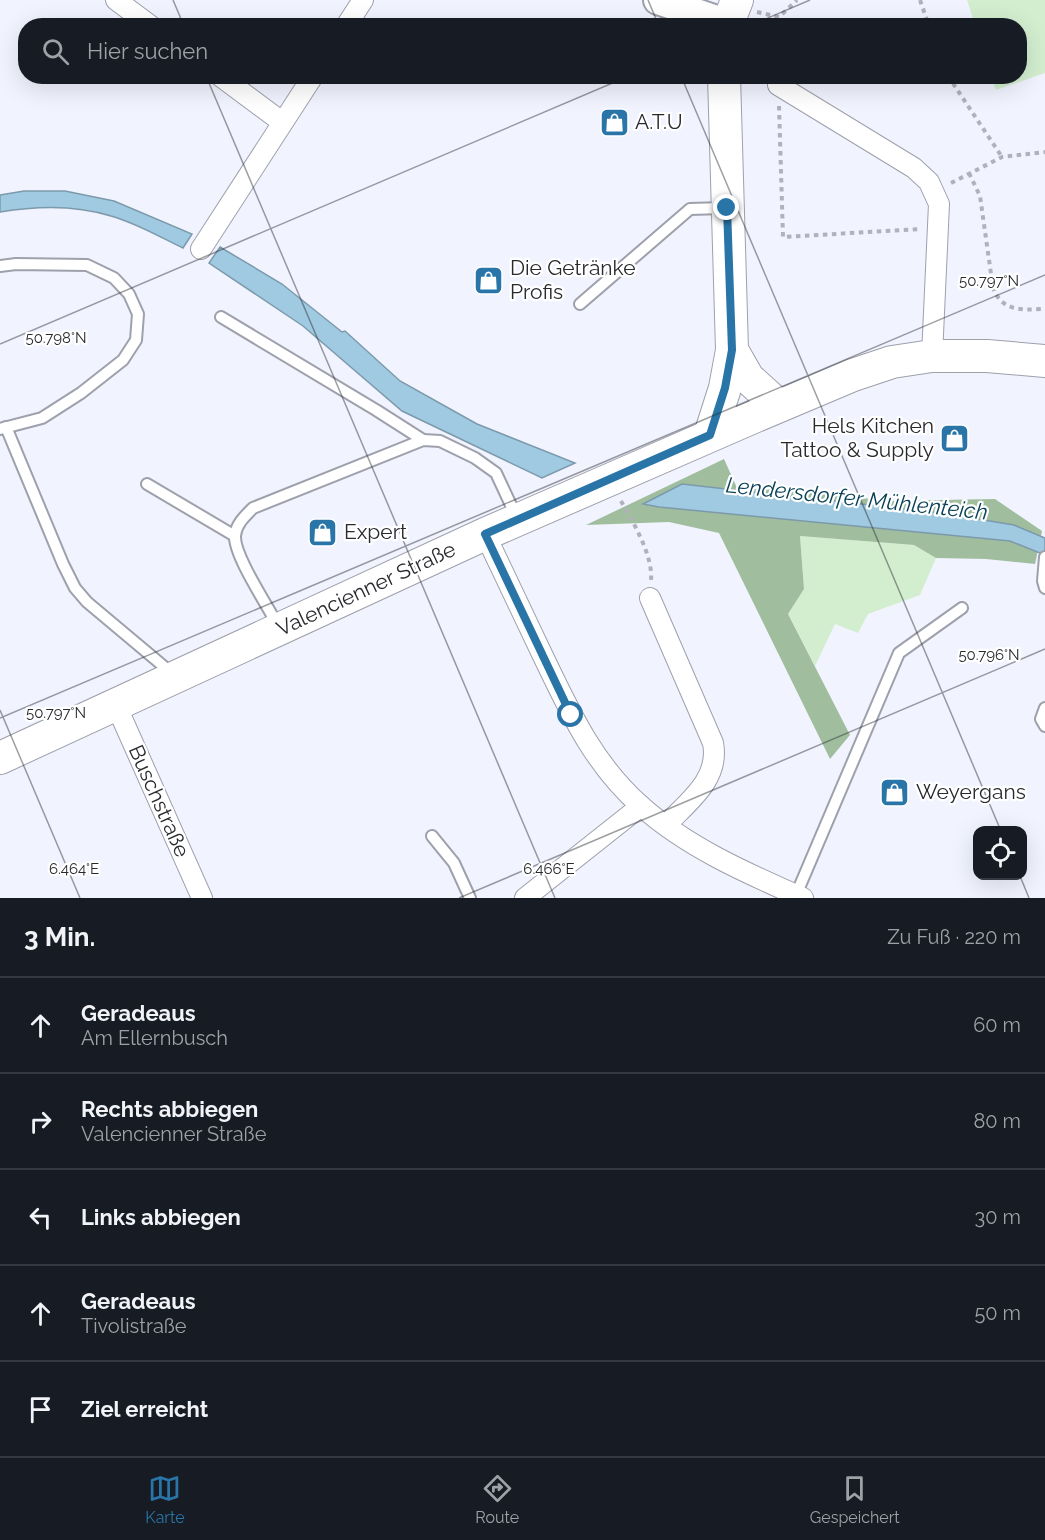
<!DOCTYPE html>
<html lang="de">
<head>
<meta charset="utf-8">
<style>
  :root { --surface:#171b24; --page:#242831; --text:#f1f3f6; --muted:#9ea1a6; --line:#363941; --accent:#2975a8 }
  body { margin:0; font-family:Raleway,sans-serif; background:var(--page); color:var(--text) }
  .controls { position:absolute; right:18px; bottom:18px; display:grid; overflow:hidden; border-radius:12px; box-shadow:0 6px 24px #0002 }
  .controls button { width:54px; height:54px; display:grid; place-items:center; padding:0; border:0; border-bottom:2px solid var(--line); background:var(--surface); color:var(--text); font:30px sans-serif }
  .stop { position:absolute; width:18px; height:18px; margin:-14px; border:4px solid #2975a8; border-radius:50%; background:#fff }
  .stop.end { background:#2975a8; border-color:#fff; box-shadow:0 2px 6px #0008 }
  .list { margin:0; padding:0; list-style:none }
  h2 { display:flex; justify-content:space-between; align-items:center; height:78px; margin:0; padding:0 24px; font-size:26px }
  h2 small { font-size:20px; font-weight:400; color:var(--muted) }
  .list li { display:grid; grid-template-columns:39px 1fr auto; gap:18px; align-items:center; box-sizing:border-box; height:96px; padding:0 24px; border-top:2px solid var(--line) }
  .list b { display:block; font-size:22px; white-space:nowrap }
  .list p { margin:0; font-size:20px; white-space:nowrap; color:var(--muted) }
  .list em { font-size:20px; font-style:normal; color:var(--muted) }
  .icon { flex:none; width:33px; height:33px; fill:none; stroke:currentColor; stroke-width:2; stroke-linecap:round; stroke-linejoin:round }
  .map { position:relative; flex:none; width:1045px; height:898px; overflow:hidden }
  .search { position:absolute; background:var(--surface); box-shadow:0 6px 24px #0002; left:18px; right:18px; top:18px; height:66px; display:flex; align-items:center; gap:15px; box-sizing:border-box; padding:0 21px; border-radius:24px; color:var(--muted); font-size:22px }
  .sheet { height:558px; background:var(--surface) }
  nav { display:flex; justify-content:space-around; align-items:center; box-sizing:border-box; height:84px; border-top:2px solid var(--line); background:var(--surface); font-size:16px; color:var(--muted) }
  nav a { display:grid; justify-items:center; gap:3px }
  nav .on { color:var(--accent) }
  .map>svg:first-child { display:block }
  .green { fill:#d2eecf }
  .forest { fill:#a0be9e }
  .water { fill:#a0cae1; stroke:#7c9aab; stroke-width:1.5 }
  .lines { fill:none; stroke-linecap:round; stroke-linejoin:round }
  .service-casing { stroke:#9ea0ab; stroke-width:14 }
  .minor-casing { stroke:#9ea0ab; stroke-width:22 }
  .secondary-casing { stroke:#9ea0ab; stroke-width:32 }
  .primary-casing { stroke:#9ea0ab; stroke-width:34 }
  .path { stroke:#b0b1bb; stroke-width:4; stroke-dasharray:4.5 4.5; stroke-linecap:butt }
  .service { stroke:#fff; stroke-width:10 }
  .minor { stroke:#fff; stroke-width:20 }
  .secondary { stroke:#fff; stroke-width:28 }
  .primary { stroke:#fff; stroke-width:32 }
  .route { stroke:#2975a8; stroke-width:8 }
  .ticks { fill:none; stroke:#292a2e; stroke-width:1.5; stroke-opacity:0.45 }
  .labels { text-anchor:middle; stroke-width:4.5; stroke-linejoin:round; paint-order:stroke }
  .poi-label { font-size:21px; fill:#292a2e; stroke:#fff; text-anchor:start }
  .street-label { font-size:21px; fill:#292a2e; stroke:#fff }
  .water-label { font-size:22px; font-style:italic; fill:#094259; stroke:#fff }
  .ticks-label { font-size:15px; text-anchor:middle; fill:#292a2e; stroke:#fff; stroke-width:4.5; stroke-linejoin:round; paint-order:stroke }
</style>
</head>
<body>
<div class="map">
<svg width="1045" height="898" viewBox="0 0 1045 898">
  <rect width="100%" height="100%" fill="#f1f3ff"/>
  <g class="green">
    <path d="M967 0H1045V73L996 90 991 77 1020 76V26L975 25Z"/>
    <path d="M800 536 914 545 936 558 920 595 868 614 858 633 835 624 815 666 788 614 804 589Z"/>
  </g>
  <path class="forest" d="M724 459 737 488 831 493 883 501 995 499 1042 531 1035 564 986 559 936 558 914 545 800 536 804 589 788 614 850 735 830 759 719 533 669 522 586 525Z"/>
  <g class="water">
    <path d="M24 191H65L114 201 192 234 183 248C160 237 136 223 111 216 76 205 35 206 0 212V195Z"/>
    <path d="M220 247 282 284 342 332 345 331 400 381 477 424 575 463 542 478 402 411 303 326 209 263Z"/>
    <path d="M682 484 942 513 1014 525 1045 538V555L1010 541 659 507 643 504Z"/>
  </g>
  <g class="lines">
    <defs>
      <g id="service">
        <path d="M0 266 16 264 87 265 114 278 129 294 138 314 136 340 123 360 81 393 42 418 0 429"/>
        <path d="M580 304 690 209 724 208"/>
        <path d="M221 317 376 410 423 440"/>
        <path d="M6 427 63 564 75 588 87 602 174 675"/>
        <path d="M147 484 235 536"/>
        <path d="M1045 557 1043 581 1045 588"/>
        <path d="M278 626C268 606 234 556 235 536 236 524 245 516 253 508L423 440 440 441 475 458 496 473 517 518"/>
        <path d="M1045 708 1041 719 1045 726"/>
        <path d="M432 836 454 863 470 898"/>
        <path d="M796 895 899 653 962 608"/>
      </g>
      <g id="minor">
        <path d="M116 0 151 26"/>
        <path d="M346 26 363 0"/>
        <path d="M220 76 282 122"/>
        <path d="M778 85 914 168 929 182 939 204 932 356"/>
        <path d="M201 249 313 76"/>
        <path d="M485 534C504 574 523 614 542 654 569 710 593 764 641 806 687 847 746 873 803 898"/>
        <path d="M650 598 713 743C720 779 689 801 666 825"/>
        <path d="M116 705 202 898"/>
        <path d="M525 898 641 806"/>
      </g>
      <path id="secondary" d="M658 0 728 24"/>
      <g id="primary">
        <path d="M727 26 737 0"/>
        <path d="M724 76 732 350 748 378 779 406"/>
        <path d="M710 435 725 388 732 350"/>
        <path d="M0 758 485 534 749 419 853 375 892 362 932 356H987L1045 361"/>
      </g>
    </defs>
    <use href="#service" class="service-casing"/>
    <use href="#minor" class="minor-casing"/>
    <use href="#secondary" class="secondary-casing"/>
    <use href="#primary" class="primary-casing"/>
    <g class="path">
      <path d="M920 0 929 26"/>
      <path d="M757 12 779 17 797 0"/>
      <path d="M948 76 1002 157"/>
      <path d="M779 106 783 237 920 229"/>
      <path d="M969 173 980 196 993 288C1002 311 1020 310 1042 309"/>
      <path d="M951 183 1002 157 1045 152"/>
      <path d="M621 501C633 522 653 555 651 580"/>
    </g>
    <use href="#service" class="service"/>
    <use href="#minor" class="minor"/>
    <use href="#secondary" class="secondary"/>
    <use href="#primary" class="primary"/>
  </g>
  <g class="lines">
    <path class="route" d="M571 715 485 534 710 435 725 388 732 350 727 208"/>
  </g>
  <path class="ticks" d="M173 0 184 26M648 0 659 26M749 26 810 0M206 76 555 898M681 76 1001 831M0 344 629 76M0 710 80 898M0 718 1045 275M1020 876 1029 898M459 898 1045 649"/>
  <defs>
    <symbol id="shop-square" viewBox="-11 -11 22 22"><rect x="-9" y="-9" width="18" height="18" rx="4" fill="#2975a8" stroke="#fff"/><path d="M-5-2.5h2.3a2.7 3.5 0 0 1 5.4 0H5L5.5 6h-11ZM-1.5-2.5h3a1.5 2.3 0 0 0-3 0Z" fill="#fff"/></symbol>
  </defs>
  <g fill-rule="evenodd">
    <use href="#shop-square" x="598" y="106" width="33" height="33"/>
    <use href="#shop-square" x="472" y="264" width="33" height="33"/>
    <use href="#shop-square" x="938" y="422" width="33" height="33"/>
    <use href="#shop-square" x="306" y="516" width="33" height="33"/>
    <use href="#shop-square" x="878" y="776" width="33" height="33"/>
  </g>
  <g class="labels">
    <g class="poi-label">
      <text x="635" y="129">A.T.U</text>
      <text x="510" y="275">Die Getränke<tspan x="510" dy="24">Profis</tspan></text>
      <text x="934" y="433" text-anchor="end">Hels Kitchen<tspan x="934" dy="24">Tattoo &amp; Supply</tspan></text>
      <text x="344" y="539">Expert</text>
      <text x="916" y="799">Weyergans</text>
    </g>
    <g class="street-label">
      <text transform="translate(366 589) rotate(-25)" y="7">Valencienner Straße</text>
      <text transform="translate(159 801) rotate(66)" y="7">Buschstraße</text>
    </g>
    <g class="water-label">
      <text transform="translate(857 498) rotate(6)" y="8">Lendersdorfer Mühlenteich</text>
    </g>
  </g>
  <g class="ticks-label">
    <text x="989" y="286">50.797°N</text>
    <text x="56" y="343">50.798°N</text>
    <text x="989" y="660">50.796°N</text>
    <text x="56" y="718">50.797°N</text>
    <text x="74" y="874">6.464°E</text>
    <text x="549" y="874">6.466°E</text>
  </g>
</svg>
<div class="controls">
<button><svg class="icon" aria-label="locate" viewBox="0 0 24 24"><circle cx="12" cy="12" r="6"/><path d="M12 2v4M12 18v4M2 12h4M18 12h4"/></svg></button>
</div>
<div class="stop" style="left:571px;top:715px"></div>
<div class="stop end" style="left:727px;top:208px"></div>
<div class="search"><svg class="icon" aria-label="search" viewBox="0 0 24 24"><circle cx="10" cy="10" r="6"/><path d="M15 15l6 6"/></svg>Hier suchen</div>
</div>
<section class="sheet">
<h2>3 Min.<small>Zu Fuß · 220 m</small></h2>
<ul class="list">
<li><svg class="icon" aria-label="ahead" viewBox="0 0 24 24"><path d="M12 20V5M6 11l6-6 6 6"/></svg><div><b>Geradeaus</b><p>Am Ellernbusch</p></div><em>60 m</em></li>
<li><svg class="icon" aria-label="right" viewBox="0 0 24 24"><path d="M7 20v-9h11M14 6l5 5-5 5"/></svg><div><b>Rechts abbiegen</b><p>Valencienner Straße</p></div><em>80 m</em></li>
<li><svg class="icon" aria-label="left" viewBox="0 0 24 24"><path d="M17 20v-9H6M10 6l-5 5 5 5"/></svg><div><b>Links abbiegen</b></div><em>30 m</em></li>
<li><svg class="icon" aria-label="ahead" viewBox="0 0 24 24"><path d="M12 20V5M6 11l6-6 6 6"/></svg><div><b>Geradeaus</b><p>Tivolistraße</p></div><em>50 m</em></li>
<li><svg class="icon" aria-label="arrive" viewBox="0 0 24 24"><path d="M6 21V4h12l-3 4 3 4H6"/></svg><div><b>Ziel erreicht</b></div></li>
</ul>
</section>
<nav>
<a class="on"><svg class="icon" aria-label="map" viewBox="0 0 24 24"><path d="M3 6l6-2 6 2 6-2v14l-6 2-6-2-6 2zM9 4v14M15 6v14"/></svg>Karte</a>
<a><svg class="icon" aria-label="directions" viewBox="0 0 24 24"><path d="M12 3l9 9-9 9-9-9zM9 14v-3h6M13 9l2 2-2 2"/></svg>Route</a>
<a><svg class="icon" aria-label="saved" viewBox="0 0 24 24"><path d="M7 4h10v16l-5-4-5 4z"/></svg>Gespeichert</a>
</nav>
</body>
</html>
